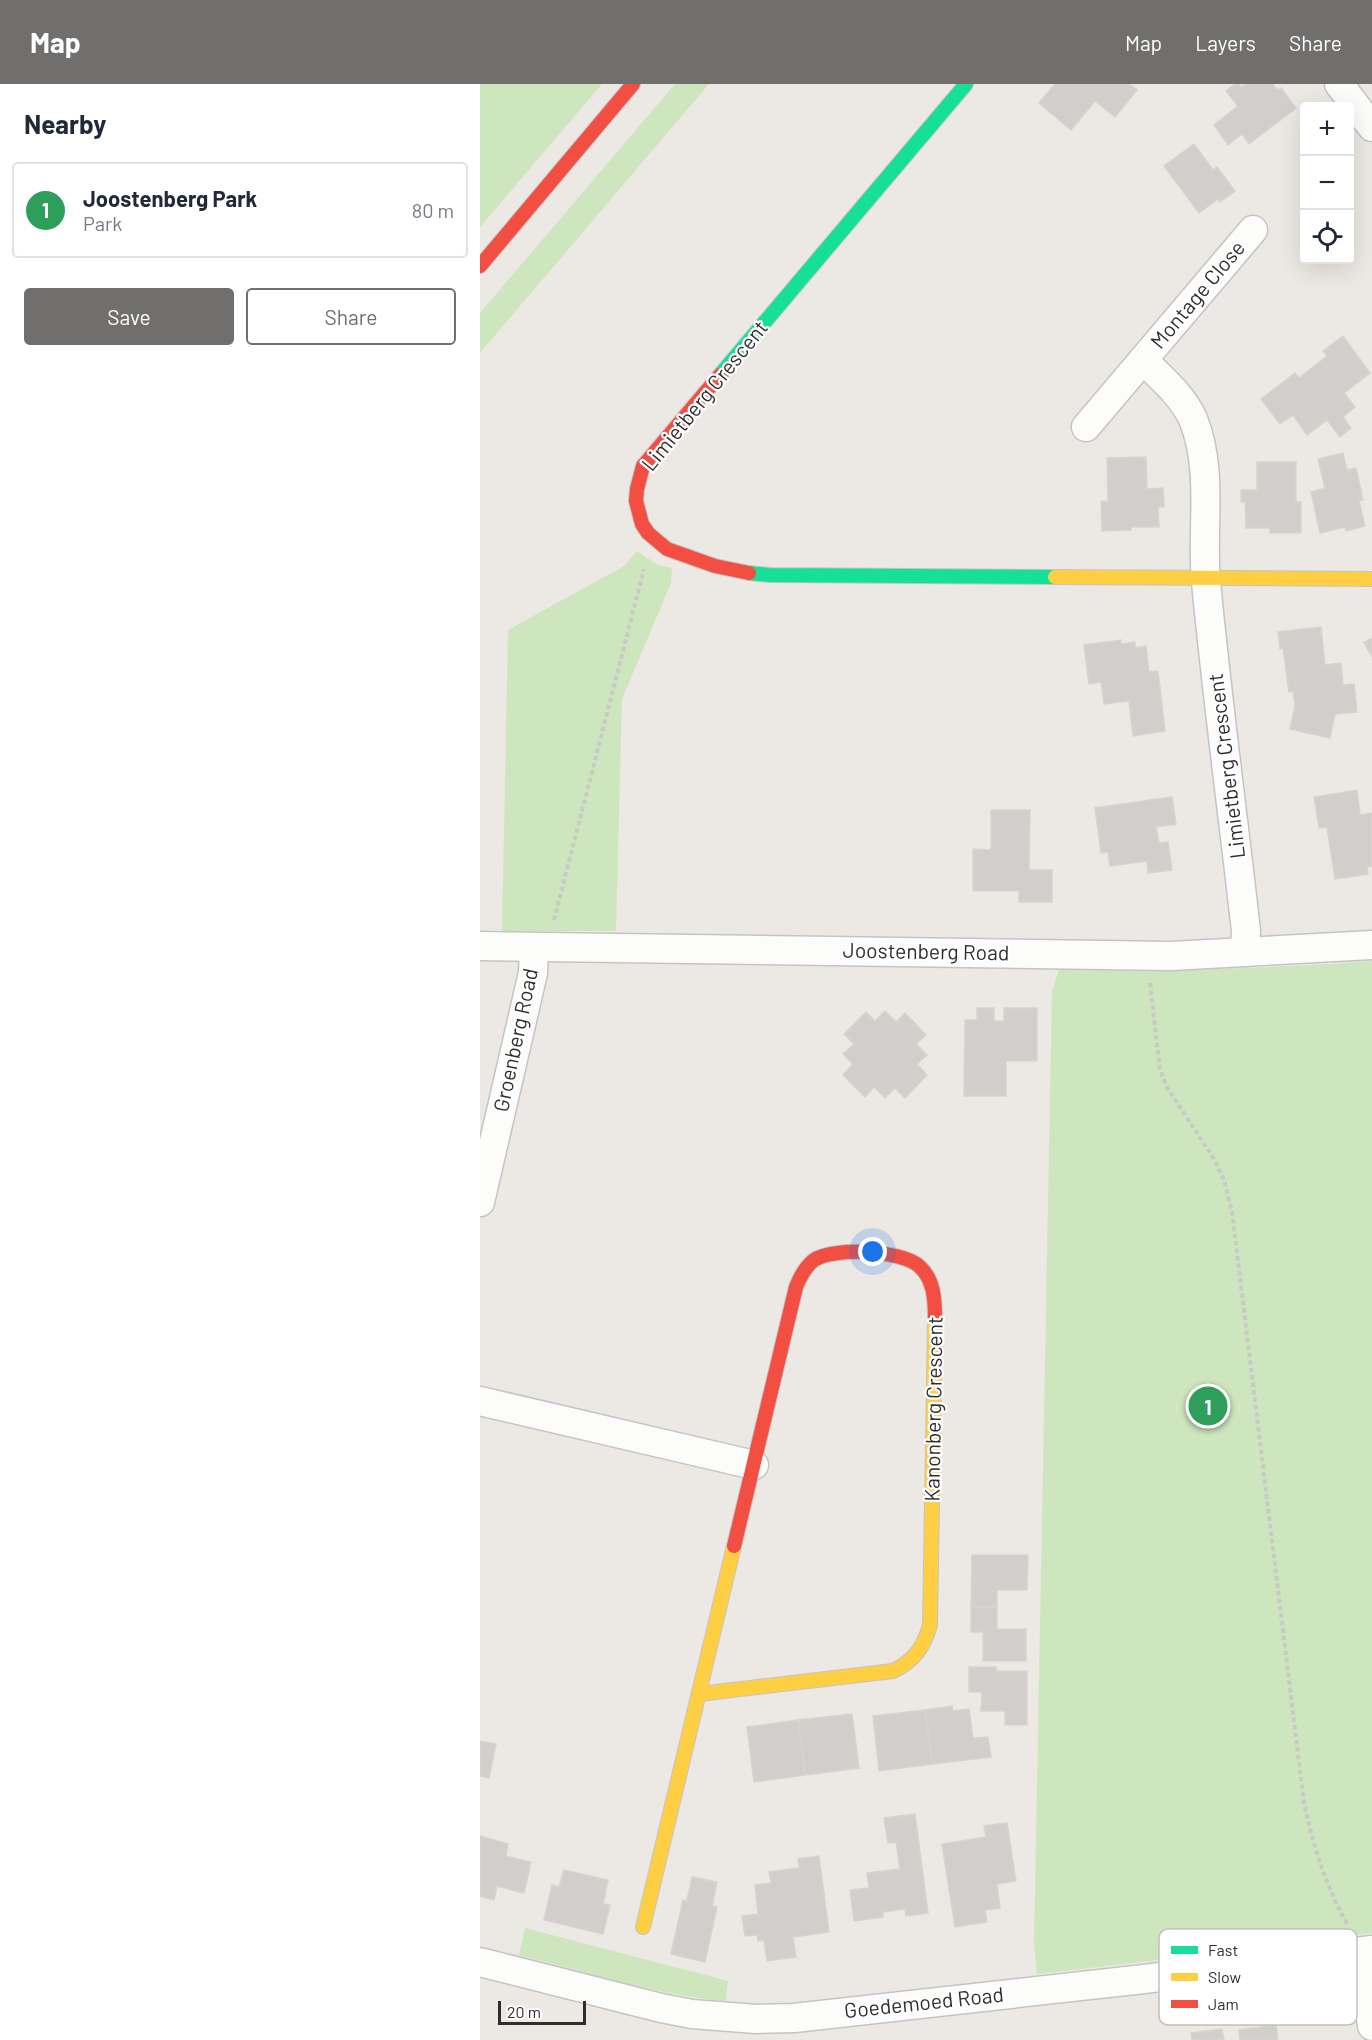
<!DOCTYPE html>
<html lang="en">
<head>
<meta charset="utf-8">
<style>
  :root { --surface:#fff; --page:#f2f2f3; --text:#1f2937; --muted:#747a83; --line:#e0e1e3; --accent:#706f6e }
  body { margin:0; font-family:Barlow,sans-serif; background:var(--page); color:var(--text) }
  .controls { position:absolute; right:18px; top:18px; display:grid; overflow:hidden; border-radius:6px; box-shadow:0 6px 24px #0002 }
  .controls button { width:54px; height:54px; display:grid; place-items:center; padding:0; border:0; border-bottom:2px solid var(--line); background:var(--surface); color:var(--text); font:30px sans-serif }
  .scale { position:absolute; left:18px; bottom:15px; width:88px; box-sizing:border-box; padding-left:6px; border:3px solid #2e2e2e; border-top:0; font-size:16px; line-height:21px; white-space:nowrap; color:#2e2e2e; -webkit-text-stroke:4px #fff; paint-order:stroke }
  .you { position:absolute; left:393px; top:1168px; width:21px; height:21px; margin:-15px; border:4px solid #fff; border-radius:50%; background:#1a73e8; box-shadow:0 0 0 9px #1a73e833 }
  .badge { display:grid; place-items:center; width:39px; height:39px; border-radius:50%; background:var(--accent); color:#fff; font-size:20px; font-weight:700 }
  .pin { position:absolute; translate:-50% -50%; border:3px solid #fff; box-shadow:0 2px 6px #0006 }
  .list { margin:0; padding:0; list-style:none }
  h2 { display:flex; justify-content:space-between; align-items:center; height:78px; margin:0; padding:0 24px; font-size:26px }
  h2 small { font-size:20px; font-weight:400; color:var(--muted) }
  .list li { display:grid; grid-template-columns:39px 1fr auto; gap:18px; align-items:center; box-sizing:border-box; height:96px; margin:0 12px 12px; padding:0 12px; border:2px solid var(--line); border-radius:6px }
  .list b { display:block; font-size:22px; white-space:nowrap }
  .list p { margin:0; font-size:20px; white-space:nowrap; color:var(--muted) }
  .list em { font-size:20px; font-style:normal; color:var(--muted) }
  .actions { display:flex; gap:12px; padding:18px 24px }
  .actions a { flex:1; padding:14px 0; border:2px solid var(--accent); border-radius:6px; text-align:center; font-size:21px; color:var(--accent) }
  .actions .main { background:var(--accent); color:#fff }
  .icon { flex:none; width:33px; height:33px; fill:none; stroke:currentColor; stroke-width:2; stroke-linecap:round; stroke-linejoin:round }
  .map { position:relative; flex:none; width:892px; height:1956px; overflow:hidden }
  header { display:flex; align-items:center; gap:36px; box-sizing:border-box; height:84px; padding:0 30px; background:var(--accent); color:#fff }
  header strong { font-size:28px }
  nav { display:flex; gap:33px; margin-inline-start:auto; font-size:21px }
  main { display:flex }
  aside { flex:1; background:var(--surface) }
  .map>svg:first-child { display:block }
  .green { fill:#cee6be }
  .building { fill:#d1cecb; stroke:#d7d4d0; stroke-width:1.5 }
  .lines { fill:none; stroke-linecap:round; stroke-linejoin:round }
  .street-casing { stroke:#c5c4c5; stroke-width:31 }
  .fast-casing { stroke:#c5c4c5; stroke-width:16 }
  .slow-casing { stroke:#c5c4c5; stroke-width:16 }
  .jam-casing { stroke:#c5c4c5; stroke-width:16 }
  .path { stroke:#c9c9c8; stroke-width:4; stroke-dasharray:4.5 3; stroke-linecap:butt }
  .street { stroke:#fcfcfb; stroke-width:28 }
  .fast { stroke:#16e098; stroke-width:14 }
  .slow { stroke:#ffcf43; stroke-width:14 }
  .jam { stroke:#f24e42; stroke-width:14 }
  .labels { text-anchor:middle; stroke-width:4.5; stroke-linejoin:round; paint-order:stroke }
  .street-label { font-size:21px; fill:#2e2e2e; stroke:#fff }
  .key { fill:#fff; stroke:#c0c0c0; stroke-width:1.5 }
  .key-label { font-size:16px; fill:#2e2e2e }
</style>
</head>
<body>
<header>
<strong>Map</strong>
<nav><a>Map</a><a>Layers</a><a>Share</a></nav>
</header>
<main>
<aside>
<h2>Nearby<small></small></h2>
<ul class="list">
<li><span class="badge" style="background:#2e9e5b">1</span><div><b>Joostenberg Park</b><p>Park</p></div><em>80 m</em></li>
</ul>
<div class="actions"><a class="main">Save</a><a>Share</a></div>
</aside>
<div class="map">
<svg width="892" height="1956" viewBox="0 0 892 1956">
  <rect width="100%" height="100%" fill="#ece8e4"/>
  <g class="green">
    <path d="M0 0H122L0 143Z"/>
    <path d="M195 0H229L0 269V229Z"/>
    <path d="M157 467 178 481 192 484 191 499 142 615 136 847H22L28 546 144 482Z"/>
    <path d="M892 877V1849L715 1872 557 1890 554 1860 572 907 579 886C683 887 788 885 892 877Z"/>
    <path d="M45 1844 248 1897 246 1917C176 1911 107 1888 39 1871Z"/>
  </g>
  <g class="building">
    <path d="M575 0H649L657 6 635 33 615 17 591 46 559 19Z"/>
    <path d="M755 0H759L761 3 766 0H793L797 6 801 4 816 24 769 60 762 50 748 61 734 41 758 22 746 7Z"/>
    <path d="M714 60 733 86 737 83 755 107 740 118 738 115 719 129 684 82Z"/>
    <path d="M863 252 890 289 864 309 875 323 863 333 871 344 860 353 847 336 827 351 813 331 800 340 781 315 815 289 819 294 847 272 843 267Z"/>
    <path d="M863 369 867 386 876 384 883 416 879 417 885 442 866 447 865 443 840 449 831 408 845 404 838 375Z"/>
    <path d="M666 373 667 405 683 404 684 423H678L679 443H651V446L622 447 621 417 628 418 627 374Z"/>
    <path d="M777 378H816V418H821V449H790V444H766L765 418H761V406H777Z"/>
    <path d="M841 543 845 581 861 579 863 601 874 600 877 628 855 630 850 654 810 645 815 621 813 607 809 608 803 564 800 565 798 548Z"/>
    <path d="M892 554V573L884 558Z"/>
    <path d="M641 556V560L655 558V564L666 562 669 588 678 587 685 647 653 652 649 617 624 620 621 598 609 600 604 561Z"/>
    <path d="M877 706 880 731 892 729V782L887 783 888 790 855 795 847 743 839 744 834 713Z"/>
    <path d="M692 713 696 740 676 743 679 759 688 758 692 786 668 789 667 777 630 782 628 768 621 769 615 724Z"/>
    <path d="M511 726H550L549 786H572V818H539V807H493V765L511 766Z"/>
    <path d="M497 924H514V937H524V924H557V977H526V1012H484L485 936H497Z"/>
    <path d="M405 927 416 938 425 929 446 951 436 960 447 971 437 980 447 991 425 1014 415 1004 405 1014 394 1003 385 1013 363 991 373 980 363 970 374 960 364 950 386 928 395 937Z"/>
    <path d="M492 1471H548L547 1506H517V1523H491Z"/>
    <path d="M491 1523H517V1545H546V1577H503V1548H491Z"/>
    <path d="M489 1583H516V1587H547V1641H525V1627H501L502 1608H489Z"/>
    <path d="M472 1622 473 1627 489 1625 493 1654 508 1653 511 1673 452 1680 445 1626Z"/>
    <path d="M445 1626 452 1680 399 1687 393 1632Z"/>
    <path d="M372 1630 379 1684 325 1691 318 1636Z"/>
    <path d="M318 1636 325 1691 274 1698 267 1643Z"/>
    <path d="M0 1657 16 1660 9 1694 0 1692Z"/>
    <path d="M435 1730 448 1829 426 1832 425 1825 403 1828V1833L374 1837 370 1806 389 1804 387 1789 420 1785 416 1758 408 1759 404 1734Z"/>
    <path d="M527 1739 536 1797 517 1800 520 1824 505 1826 507 1838 475 1843 462 1760 506 1753 504 1742Z"/>
    <path d="M0 1752 28 1760 26 1772 51 1778 44 1809 17 1802 14 1816 0 1812Z"/>
    <path d="M339 1772 349 1848 313 1853 316 1873 287 1877 284 1856 278 1857 277 1851 265 1852 262 1832 278 1830 275 1801 291 1799 289 1788 319 1784 318 1775Z"/>
    <path d="M84 1786 128 1796 123 1820 130 1821 123 1850 64 1836 72 1801 79 1803Z"/>
    <path d="M212 1793 237 1798 232 1822 237 1823 225 1878 191 1870 203 1816 207 1817Z"/>
    <path d="M796 1941 798 1956H760L759 1946Z"/>
    <path d="M742 1945 744 1956H712L711 1949Z"/>
  </g>
  <g class="lines">
    <defs>
      <g id="street">
        <path d="M859 0 892 43"/>
        <path d="M663 276C681 294 702 311 713 335 734 387 721 444 726 498 737 614 753 731 766 847L765 868"/>
        <path d="M606 343 773 146"/>
        <path d="M0 862 691 872 892 861"/>
        <path d="M0 1118 53 889 54 863"/>
        <path d="M0 1317 274 1381"/>
        <path d="M883 1868 892 1942"/>
        <path d="M0 1878 181 1924 212 1930 276 1935 314 1934 664 1895 892 1866"/>
      </g>
      <g id="fast">
        <path d="M240 291 486 0"/>
        <path d="M269 489 289 491 575 493"/>
      </g>
      <g id="slow">
        <path d="M575 493 892 495"/>
        <path d="M219 1610 413 1587C434 1577 444 1563 450 1541L455 1234"/>
        <path d="M163 1843 254 1462"/>
      </g>
      <g id="jam">
        <path d="M0 182 153 0"/>
        <path d="M240 291 163 382 157 405 156 417 162 440 168 449 187 465 235 482 269 489"/>
        <path d="M254 1462 316 1203C320 1193 325 1183 334 1176 354 1163 421 1166 439 1182 454 1195 455 1216 455 1234"/>
      </g>
    </defs>
    <use href="#street" class="street-casing"/>
    <use href="#fast" class="fast-casing"/>
    <use href="#slow" class="slow-casing"/>
    <use href="#jam" class="jam-casing"/>
    <g class="path">
      <path d="M74 836 164 485"/>
      <path d="M670 899 680 986 688 1005 734 1075 744 1096 752 1128 824 1719C833 1761 846 1804 868 1841"/>
    </g>
    <use href="#street" class="street"/>
    <use href="#fast" class="fast"/>
    <use href="#slow" class="slow"/>
    <use href="#jam" class="jam"/>
  </g>
  <g class="labels">
    <g class="street-label">
      <text transform="translate(718 211) rotate(-50)" y="7">Montage Close</text>
      <text transform="translate(225 312) rotate(-51)" y="7">Limietberg Crescent</text>
      <text transform="translate(747 682) rotate(-97)" y="7">Limietberg Crescent</text>
      <text transform="translate(446 868) rotate(1)" y="7">Joostenberg Road</text>
      <text transform="translate(36 956) rotate(-78)" y="7">Groenberg Road</text>
      <text transform="translate(454 1325) rotate(-89)" y="7">Kanonberg Crescent</text>
      <text transform="translate(444 1919) rotate(-6)" y="7">Goedemoed Road</text>
    </g>
  </g>
  <rect x="679" y="1845" width="198" height="96" rx="9" class="key"/>
  <rect x="691" y="1862" width="27" height="8" fill="#16e098"/>
  <rect x="691" y="1889" width="27" height="8" fill="#ffcf43"/>
  <rect x="691" y="1916" width="27" height="8" fill="#f24e42"/>
  <g class="key-label">
    <text x="728" y="1872">Fast</text>
    <text x="728" y="1899">Slow</text>
    <text x="728" y="1926">Jam</text>
  </g>
</svg>
<div class="controls">
<button>+</button>
<button>−</button>
<button><svg class="icon" aria-label="locate" viewBox="0 0 24 24"><circle cx="12" cy="12" r="6"/><path d="M12 2v4M12 18v4M2 12h4M18 12h4"/></svg></button>
</div>
<div class="scale">20 m</div>
<div class="you"></div>
<div class="pin badge" style="left:728px;top:1322px;background:#2e9e5b">1</div>
</div>
</main>
</body>
</html>
